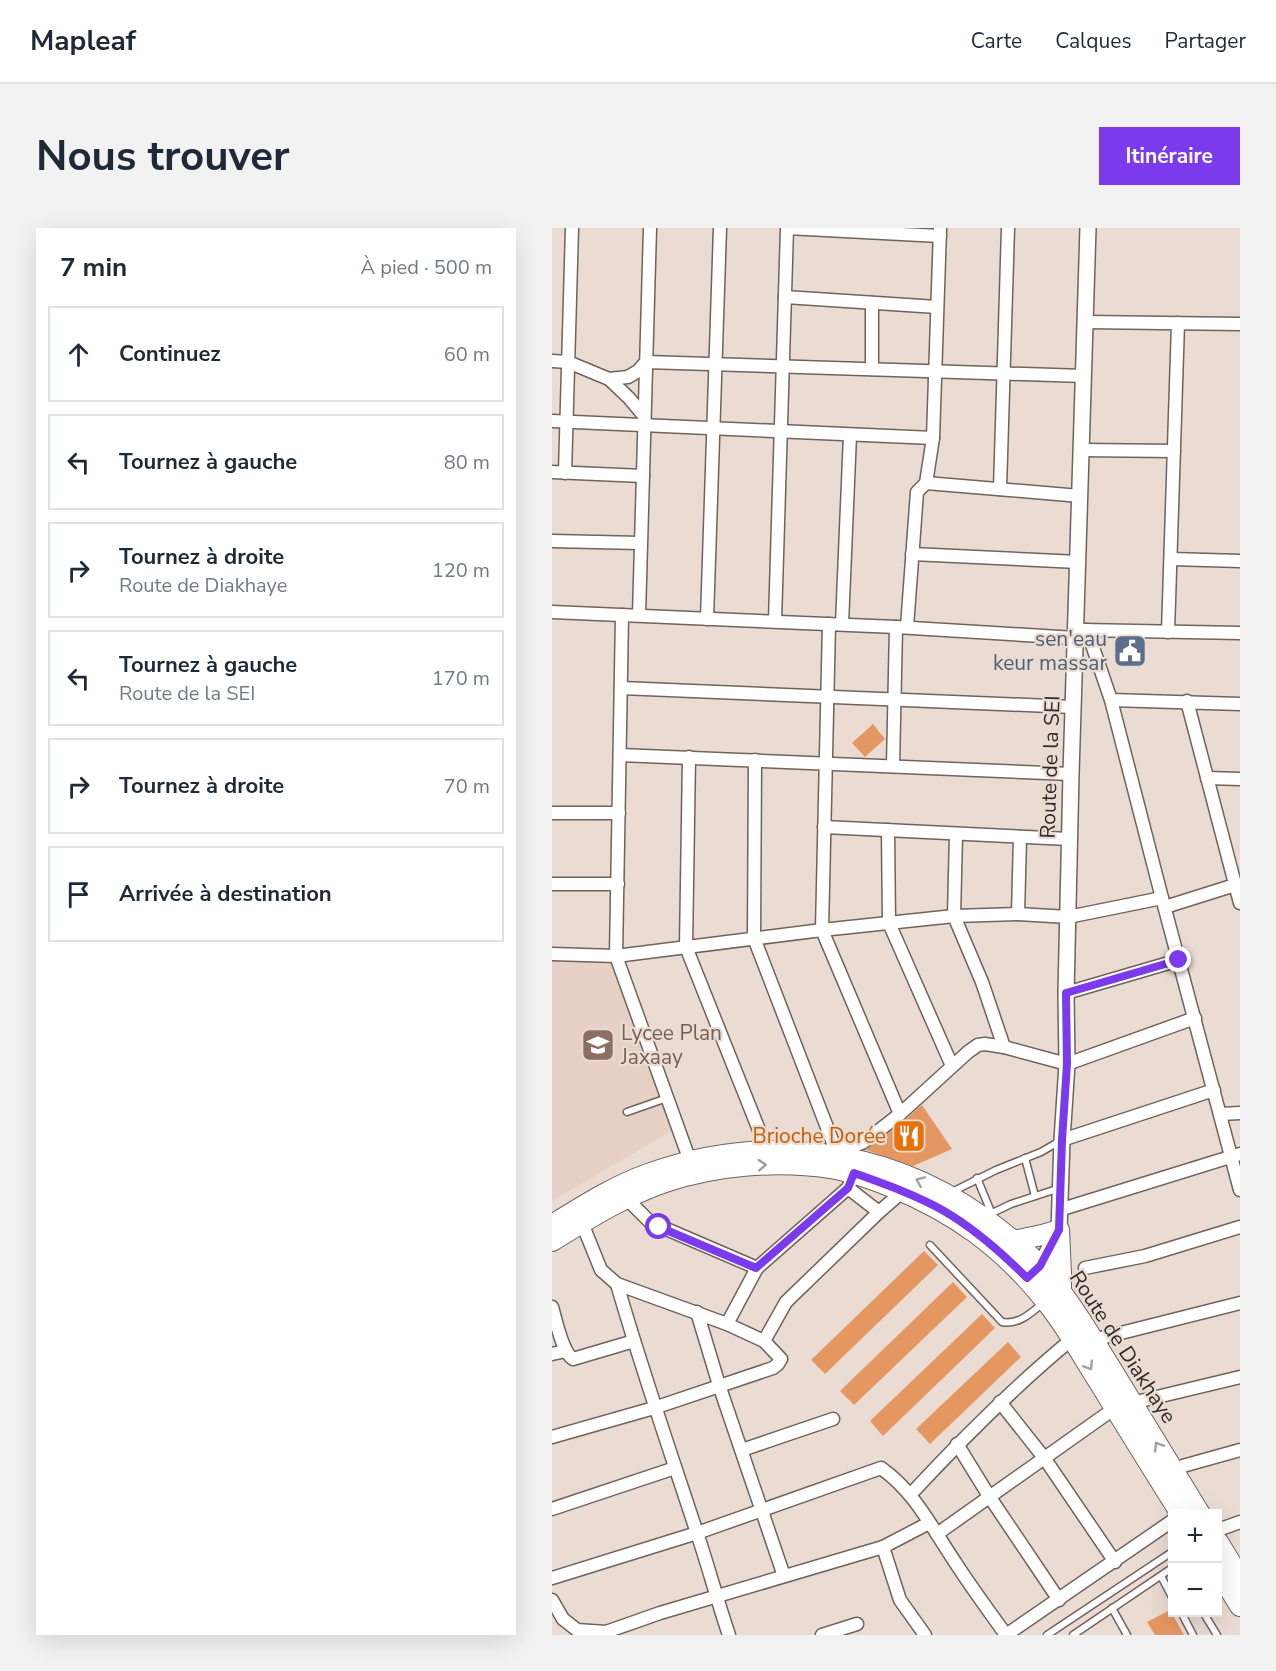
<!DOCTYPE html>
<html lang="fr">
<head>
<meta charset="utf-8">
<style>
  :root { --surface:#fff; --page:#f2f2f3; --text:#1f2937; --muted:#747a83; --line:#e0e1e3; --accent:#7c3aed }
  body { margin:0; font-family:"Nunito Sans",sans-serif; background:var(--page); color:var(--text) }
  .controls { position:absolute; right:18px; bottom:18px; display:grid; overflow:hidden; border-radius:0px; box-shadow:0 6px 24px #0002 }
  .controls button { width:54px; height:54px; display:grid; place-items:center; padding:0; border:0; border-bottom:2px solid var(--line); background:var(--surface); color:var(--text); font:30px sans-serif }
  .stop { position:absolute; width:18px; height:18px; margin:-14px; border:4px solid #7c3aed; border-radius:50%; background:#fff }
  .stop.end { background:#7c3aed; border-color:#fff; box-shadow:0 2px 6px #0008 }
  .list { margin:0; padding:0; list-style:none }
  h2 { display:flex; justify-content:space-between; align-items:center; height:78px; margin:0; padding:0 24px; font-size:26px }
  h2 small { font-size:20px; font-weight:400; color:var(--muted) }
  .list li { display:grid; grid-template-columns:39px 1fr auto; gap:18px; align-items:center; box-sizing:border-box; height:96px; margin:0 12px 12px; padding:0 12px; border:2px solid var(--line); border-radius:0px }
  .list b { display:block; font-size:22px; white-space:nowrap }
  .list p { margin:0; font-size:20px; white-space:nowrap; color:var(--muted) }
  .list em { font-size:20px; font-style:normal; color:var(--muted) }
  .icon { flex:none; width:33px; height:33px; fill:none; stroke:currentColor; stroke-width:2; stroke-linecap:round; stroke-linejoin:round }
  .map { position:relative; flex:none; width:688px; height:1407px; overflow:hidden; border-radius:0px }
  header { display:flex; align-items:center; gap:36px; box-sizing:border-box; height:84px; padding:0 30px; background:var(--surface); border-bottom:2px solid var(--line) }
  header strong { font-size:28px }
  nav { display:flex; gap:33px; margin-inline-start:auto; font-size:21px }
  .intro { display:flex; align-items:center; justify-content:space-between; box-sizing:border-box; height:144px; padding:0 36px }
  h1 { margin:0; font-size:42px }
  .button { padding:15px 27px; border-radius:0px; background:var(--accent); color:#fff; font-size:21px; font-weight:700 }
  main { display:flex; gap:36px; padding:0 36px }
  aside { flex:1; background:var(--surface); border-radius:0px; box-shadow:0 6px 24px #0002 }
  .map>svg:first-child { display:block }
  .education { fill:#e7d0c5 }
  .building { fill:#e59762 }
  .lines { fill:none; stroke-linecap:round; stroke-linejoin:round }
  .service-casing { stroke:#6f635b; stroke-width:9 }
  .minor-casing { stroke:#6f635b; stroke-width:15 }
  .tertiary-casing { stroke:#6f635b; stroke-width:18 }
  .primary-casing { stroke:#6f635b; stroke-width:22 }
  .service { stroke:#fff; stroke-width:6 }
  .minor { stroke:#fff; stroke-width:12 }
  .tertiary { stroke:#fff; stroke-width:15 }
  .primary { stroke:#fff; stroke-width:20 }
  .oneway { stroke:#a2a09e }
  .route { stroke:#7c3aed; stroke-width:8 }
  .labels { text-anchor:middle; stroke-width:4.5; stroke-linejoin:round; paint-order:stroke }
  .service-label { font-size:21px; fill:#4e5e75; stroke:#eadcd3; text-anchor:end }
  .street-label { font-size:21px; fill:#312c28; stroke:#eadcd3 }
  .education-label { font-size:21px; fill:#785e54; stroke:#eadcd3; text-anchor:start }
  .food-label { font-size:21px; fill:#c56008; stroke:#eadcd3; text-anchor:end }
</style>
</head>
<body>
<header>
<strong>Mapleaf</strong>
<nav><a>Carte</a><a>Calques</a><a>Partager</a></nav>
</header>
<div class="intro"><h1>Nous trouver</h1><a class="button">Itinéraire</a></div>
<main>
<aside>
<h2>7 min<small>À pied · 500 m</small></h2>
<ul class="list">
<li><svg class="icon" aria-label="ahead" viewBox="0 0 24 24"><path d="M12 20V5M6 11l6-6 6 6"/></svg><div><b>Continuez</b></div><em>60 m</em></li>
<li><svg class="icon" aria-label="left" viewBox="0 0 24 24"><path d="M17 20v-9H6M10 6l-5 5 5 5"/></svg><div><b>Tournez à gauche</b></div><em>80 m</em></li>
<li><svg class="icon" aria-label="right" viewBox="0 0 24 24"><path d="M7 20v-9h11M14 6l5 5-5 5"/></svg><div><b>Tournez à droite</b><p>Route de Diakhaye</p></div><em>120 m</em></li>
<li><svg class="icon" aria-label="left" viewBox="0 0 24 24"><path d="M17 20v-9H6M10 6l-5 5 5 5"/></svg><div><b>Tournez à gauche</b><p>Route de la SEI</p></div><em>170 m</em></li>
<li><svg class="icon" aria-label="right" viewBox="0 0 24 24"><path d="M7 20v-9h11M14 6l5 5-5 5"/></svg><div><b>Tournez à droite</b></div><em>70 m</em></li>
<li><svg class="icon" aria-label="arrive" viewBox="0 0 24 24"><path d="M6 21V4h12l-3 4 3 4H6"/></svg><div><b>Arrivée à destination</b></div></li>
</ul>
</aside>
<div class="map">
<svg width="688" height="1407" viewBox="0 0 688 1407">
  <rect width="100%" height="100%" fill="#eadcd3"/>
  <path class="education" d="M59 732 123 901 0 973V733Z"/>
  <g class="building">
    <path d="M321 496 333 511 313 529 300 515Z"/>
    <path d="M370 877 400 921 361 938 314 922 353 892Z"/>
    <path d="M372 1023 386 1037 273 1146 259 1132Z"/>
    <path d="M401 1054 415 1069 302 1177 288 1163Z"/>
    <path d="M430 1086 443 1100 331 1208 318 1193Z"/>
    <path d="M456 1114 469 1129 378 1216 364 1201Z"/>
    <path d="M618 1382 632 1407H603L595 1394Z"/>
  </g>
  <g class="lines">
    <defs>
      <g id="service">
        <path d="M75 884 115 870"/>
        <path d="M473 930 483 968"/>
        <path d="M425 950 439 984"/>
        <path d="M398 965 444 942 489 924 508 913"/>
        <path d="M434 988 459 976 508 960"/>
        <path d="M378 1017 450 1094C467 1097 479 1085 491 1075"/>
        <path d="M609 1348 620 1369"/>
        <path d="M560 1380 575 1407"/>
        <path d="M629 1384 641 1407"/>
        <path d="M651 1384 665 1407"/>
        <path d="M495 1407 620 1324"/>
        <path d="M521 1407 620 1340"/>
      </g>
      <g id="minor">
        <path d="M233 69 385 79"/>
        <path d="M320 75V141"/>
        <path d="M534 94 688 96"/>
        <path d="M0 133 16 134 57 151 76 149 86 143 94 134 532 148"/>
        <path d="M57 151 77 170 92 188"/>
        <path d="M0 193 381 210"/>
        <path d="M529 222 622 223"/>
        <path d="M0 244 91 248"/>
        <path d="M13 245 20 0"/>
        <path d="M374 255 528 268"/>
        <path d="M448 261 456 0"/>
        <path d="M0 313 88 315"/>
        <path d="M360 326 526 334"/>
        <path d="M619 331 688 333"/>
        <path d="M0 384 344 399 523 410"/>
        <path d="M70 387 64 728 138 933"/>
        <path d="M87 387 98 0"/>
        <path d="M155 391 168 0"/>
        <path d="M223 393 235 0 388 8"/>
        <path d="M277 396 270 702 348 886"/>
        <path d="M290 396 298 207"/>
        <path d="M355 399 365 264 374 255 381 210 388 1"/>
        <path d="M530 402 688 405"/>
        <path d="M535 402 559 472 610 670 688 962"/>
        <path d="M616 404 626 95"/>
        <path d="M69 460 521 479"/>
        <path d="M559 472 688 476"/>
        <path d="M635 473 688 675"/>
        <path d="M68 527 519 546"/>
        <path d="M137 529 134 719 215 922"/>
        <path d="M203 532 202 710 283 920 281 927"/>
        <path d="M341 538 344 399"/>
        <path d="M655 550 688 551"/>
        <path d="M0 585H67"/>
        <path d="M272 599 517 611"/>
        <path d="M336 602 337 695 400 838"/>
        <path d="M404 606 402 688 430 754 452 819"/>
        <path d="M0 656H66"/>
        <path d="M613 679 683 657"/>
        <path d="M466 686 468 609"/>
        <path d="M0 726 64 728 270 702 402 688 466 686 516 689 610 670"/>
        <path d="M514 765 627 732"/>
        <path d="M668 886 688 885"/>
        <path d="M510 912 662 862"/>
        <path d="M283 920H297L310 915 316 911 348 886 416 824 426 817 433 816 452 819 515 836 643 790"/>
        <path d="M296 960 327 984"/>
        <path d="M74 970 98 994 205 1040"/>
        <path d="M507 982 688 926"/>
        <path d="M533 1040 593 1028 688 999"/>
        <path d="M65 1056C89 1139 117 1220 144 1302 156 1337 165 1372 177 1407"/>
        <path d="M0 1079C4 1092 10 1124 21 1131L82 1113"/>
        <path d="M145 1084 167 1157 232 1348"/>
        <path d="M175 1096 205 1040 296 960 302 945"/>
        <path d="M541 1112 688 1075"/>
        <path d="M212 1113 234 1074 327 984 350 964"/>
        <path d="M0 1126 14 1123"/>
        <path d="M448 1174 493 1231 563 1334"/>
        <path d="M580 1175 688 1149"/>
        <path d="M0 1209 102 1180 221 1140 226 1136 229 1131 212 1113 175 1096 65 1056 49 1042 30 995"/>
        <path d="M405 1216 437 1268 507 1372"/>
        <path d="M190 1222 281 1191"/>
        <path d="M620 1241 688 1222"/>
        <path d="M359 1266C410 1211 462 1159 520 1111"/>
        <path d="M0 1281 123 1240"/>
        <path d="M666 1302 688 1294"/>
        <path d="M385 1306 563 1180"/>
        <path d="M331 1319 348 1372 373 1407"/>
        <path d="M0 1350 145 1305 329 1240C363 1264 380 1300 403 1334 419 1359 437 1383 454 1407"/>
        <path d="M0 1372 11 1391 25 1402 54 1404 108 1385 331 1319 377 1295"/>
        <path d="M270 1407 305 1396"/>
        <path d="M454 1407 620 1293"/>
      </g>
      <path id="tertiary" d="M481 1045 488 1038 507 1002 510 912 515 836 514 765 519 546 536 0"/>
      <g id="primary">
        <path d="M0 997C31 978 62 958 96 946 209 905 331 919 429 988 450 1003 470 1019 488 1038 516 1069 538 1107 560 1142 589 1190 619 1238 648 1286"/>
        <path d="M0 1013C36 991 72 968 113 954 165 937 225 932 279 940 300 944 320 951 340 959 403 985 449 1018 492 1071 513 1096 529 1126 547 1154 574 1198 601 1242 629 1286"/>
        <path d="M461 1013 490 1007 507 1002 509 1046V1065"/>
        <path d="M666 1314 688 1350"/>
        <path d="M666 1342 688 1378"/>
      </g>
    </defs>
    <use href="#service" class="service-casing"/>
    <use href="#minor" class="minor-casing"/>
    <use href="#tertiary" class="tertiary-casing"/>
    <use href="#primary" class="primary-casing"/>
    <use href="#service" class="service"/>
    <use href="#minor" class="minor"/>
    <use href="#tertiary" class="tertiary"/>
    <use href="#primary" class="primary"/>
  </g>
  <defs><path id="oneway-chevron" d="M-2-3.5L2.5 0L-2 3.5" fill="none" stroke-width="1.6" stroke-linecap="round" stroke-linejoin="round" transform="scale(1.5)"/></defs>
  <g class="oneway">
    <use href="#oneway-chevron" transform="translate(210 937) rotate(-3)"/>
    <use href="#oneway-chevron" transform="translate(368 953) rotate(-157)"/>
    <use href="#oneway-chevron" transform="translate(537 1138) rotate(58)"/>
    <use href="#oneway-chevron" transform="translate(606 1218) rotate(-122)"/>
  </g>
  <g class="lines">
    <path class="route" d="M107 999 204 1040 296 960 302 945C332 956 364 967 392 983 423 1001 450 1025 475 1050L488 1038 507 1002 510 912 515 836 514 765 627 732"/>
  </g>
  <defs>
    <symbol id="civic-square" viewBox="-11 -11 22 22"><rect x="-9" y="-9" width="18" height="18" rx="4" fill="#5c6f8a" stroke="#eadcd3"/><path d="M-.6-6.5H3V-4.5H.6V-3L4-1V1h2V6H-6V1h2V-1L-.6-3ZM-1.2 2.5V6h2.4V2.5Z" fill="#fff"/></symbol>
    <symbol id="school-square" viewBox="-11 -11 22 22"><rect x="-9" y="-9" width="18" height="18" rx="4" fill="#8d6e63" stroke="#eadcd3"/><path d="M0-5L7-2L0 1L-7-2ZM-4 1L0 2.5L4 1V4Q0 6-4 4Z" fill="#fff"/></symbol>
    <symbol id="restaurant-square" viewBox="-11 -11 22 22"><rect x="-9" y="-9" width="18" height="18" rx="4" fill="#e8710a" stroke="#eadcd3"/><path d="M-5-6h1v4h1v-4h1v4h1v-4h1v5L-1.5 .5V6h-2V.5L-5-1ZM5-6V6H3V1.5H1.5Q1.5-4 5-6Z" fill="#fff"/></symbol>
  </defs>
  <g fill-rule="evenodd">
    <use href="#civic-square" x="559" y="404" width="38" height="38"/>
    <use href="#school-square" x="27" y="798" width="38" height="38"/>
    <use href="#restaurant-square" x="338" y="889" width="38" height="38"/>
  </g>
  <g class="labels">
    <g class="service-label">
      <text x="555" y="418">sen'eau<tspan x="555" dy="24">keur massar</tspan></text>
    </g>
    <g class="street-label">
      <text transform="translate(498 539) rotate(-88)" y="7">Route de la SEI</text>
      <text transform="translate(571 1119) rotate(57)" y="7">Route de Diakhaye</text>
    </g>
    <g class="education-label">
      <text x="69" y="812">Lycee Plan<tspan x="69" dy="24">Jaxaay</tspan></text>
    </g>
    <g class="food-label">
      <text x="334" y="915">Brioche Dorée</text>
    </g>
  </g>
</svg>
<div class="controls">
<button>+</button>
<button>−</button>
</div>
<div class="stop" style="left:107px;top:999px"></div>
<div class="stop end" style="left:627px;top:732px"></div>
</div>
</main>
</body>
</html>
